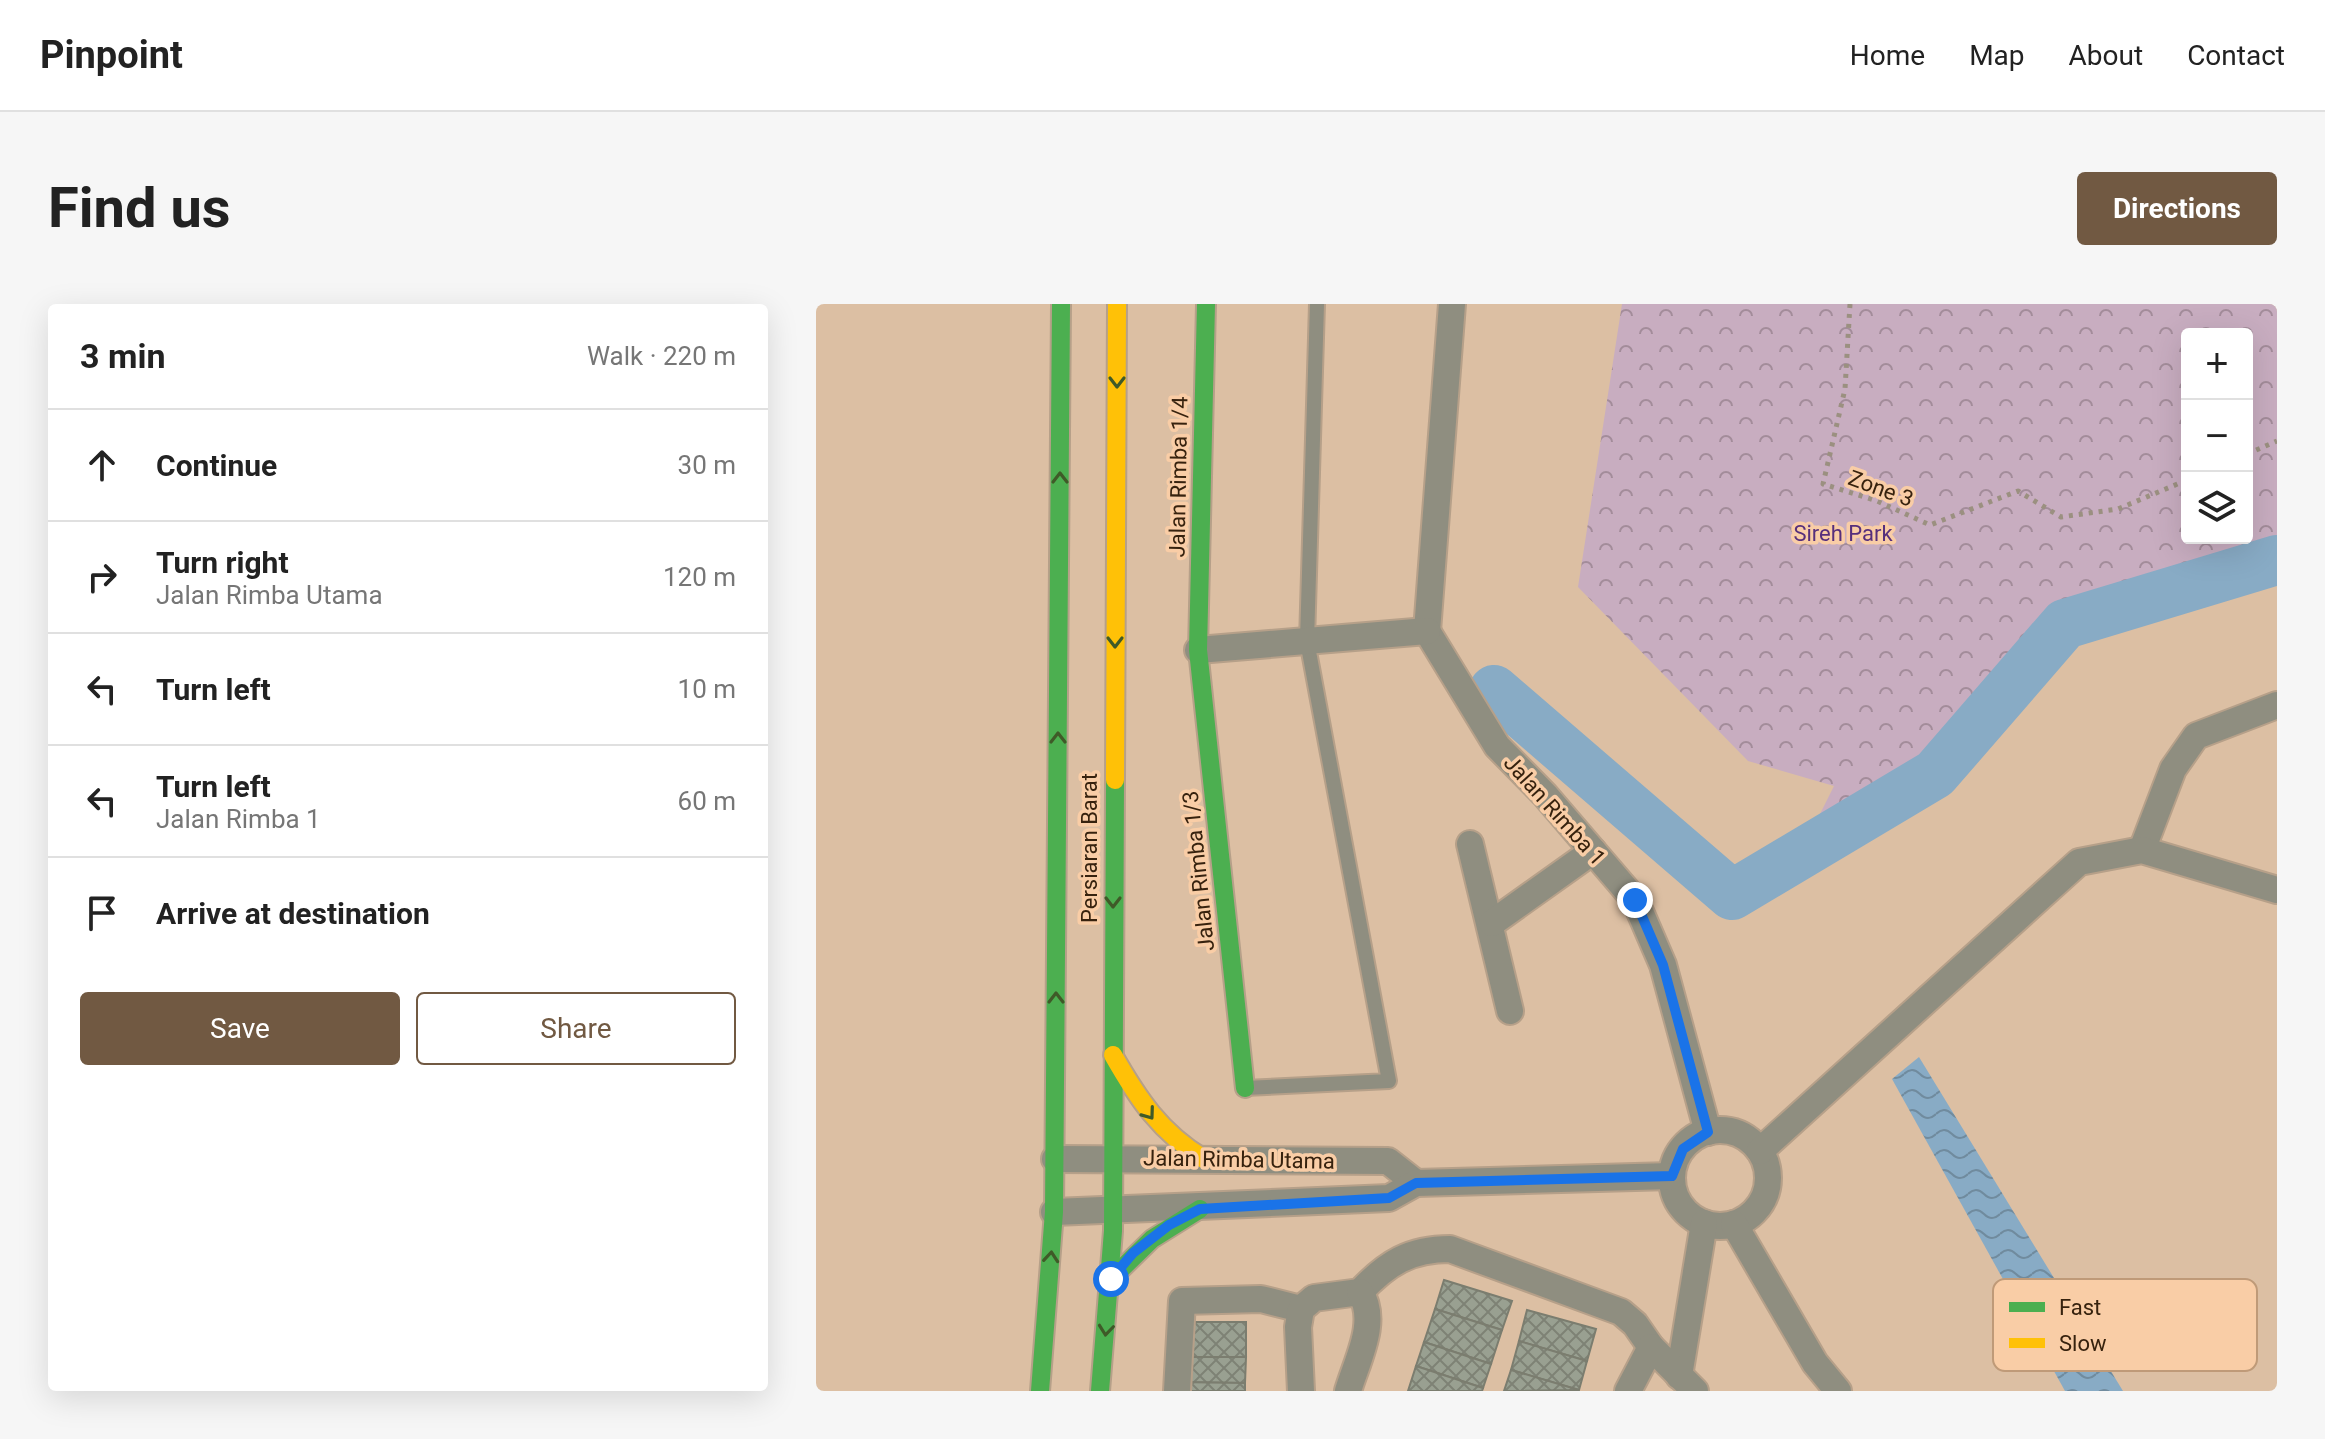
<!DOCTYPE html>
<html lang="en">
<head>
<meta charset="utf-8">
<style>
  :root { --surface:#fff; --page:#f6f6f6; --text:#222; --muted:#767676; --line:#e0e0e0; --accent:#715942 }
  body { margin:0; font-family:Roboto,sans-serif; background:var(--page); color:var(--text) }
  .controls { position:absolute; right:24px; top:24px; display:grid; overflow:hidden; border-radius:8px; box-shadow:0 8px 32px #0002 }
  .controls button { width:72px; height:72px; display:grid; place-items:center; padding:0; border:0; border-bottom:2px solid var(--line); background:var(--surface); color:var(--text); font:40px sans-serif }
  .stop { position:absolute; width:24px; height:24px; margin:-18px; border:6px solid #1a73e8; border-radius:50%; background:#fff }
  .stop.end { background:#1a73e8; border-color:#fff; box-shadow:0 2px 8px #0008 }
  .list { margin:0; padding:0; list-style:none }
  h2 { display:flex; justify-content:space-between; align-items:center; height:104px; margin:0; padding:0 32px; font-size:34px }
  h2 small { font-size:26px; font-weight:400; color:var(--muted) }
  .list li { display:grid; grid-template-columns:52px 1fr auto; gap:24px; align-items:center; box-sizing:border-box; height:112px; padding:0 32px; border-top:2px solid var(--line) }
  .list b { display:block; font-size:30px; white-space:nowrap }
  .list p { margin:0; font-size:26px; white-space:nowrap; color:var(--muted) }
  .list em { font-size:26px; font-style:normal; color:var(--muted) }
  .actions { display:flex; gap:16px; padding:24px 32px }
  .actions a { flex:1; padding:18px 0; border:2px solid var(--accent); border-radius:8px; text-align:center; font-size:28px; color:var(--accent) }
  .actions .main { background:var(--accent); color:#fff }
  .icon { flex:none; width:44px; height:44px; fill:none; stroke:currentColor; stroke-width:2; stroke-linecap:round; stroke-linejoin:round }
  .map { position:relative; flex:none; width:1461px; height:1087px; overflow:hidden; border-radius:8px }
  header { display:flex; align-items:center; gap:48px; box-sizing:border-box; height:112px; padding:0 40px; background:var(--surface); border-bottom:2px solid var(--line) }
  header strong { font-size:38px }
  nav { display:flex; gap:44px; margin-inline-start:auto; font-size:28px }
  .intro { display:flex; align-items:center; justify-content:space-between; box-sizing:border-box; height:192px; padding:0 48px }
  h1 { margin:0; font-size:56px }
  .button { padding:20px 36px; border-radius:8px; background:var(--accent); color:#fff; font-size:28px; font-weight:700 }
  main { display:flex; gap:48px; padding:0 48px }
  aside { flex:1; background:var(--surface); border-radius:8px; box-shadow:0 8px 32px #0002 }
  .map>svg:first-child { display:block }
  .forest { fill:url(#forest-crowns); fill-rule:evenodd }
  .water { fill:url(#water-waves) }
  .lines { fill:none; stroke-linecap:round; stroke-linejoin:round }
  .river { stroke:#88abc5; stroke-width:50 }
  .building { fill:url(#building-cross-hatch); stroke:#7b7d6f; stroke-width:2 }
  .lane-casing { stroke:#b6a089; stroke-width:18 }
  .street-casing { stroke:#b6a089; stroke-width:30 }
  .fast-casing { stroke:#b6a089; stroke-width:22 }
  .slow-casing { stroke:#b6a089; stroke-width:22 }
  .path { stroke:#9b9080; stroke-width:5; stroke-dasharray:4 6; stroke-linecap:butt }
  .lane { stroke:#8f8e80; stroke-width:14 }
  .street { stroke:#8f8e80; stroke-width:26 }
  .fast { stroke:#4caf50; stroke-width:18 }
  .slow { stroke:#ffc107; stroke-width:18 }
  .oneway { stroke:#3f5a28 }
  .route { stroke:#1a73e8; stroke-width:10 }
  .labels { text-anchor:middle; stroke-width:7; stroke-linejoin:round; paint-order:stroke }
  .street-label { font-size:22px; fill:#37220e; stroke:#f9cda6 }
  .park-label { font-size:22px; fill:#562f7c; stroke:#f9cda6 }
  .key { fill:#f9cda6; stroke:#bf9a78; stroke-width:2 }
  .key-label { font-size:22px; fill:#37220e }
</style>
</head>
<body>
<header>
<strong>Pinpoint</strong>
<nav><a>Home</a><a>Map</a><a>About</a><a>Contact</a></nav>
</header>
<div class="intro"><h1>Find us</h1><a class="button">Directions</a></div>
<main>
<aside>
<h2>3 min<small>Walk · 220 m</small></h2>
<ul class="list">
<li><svg class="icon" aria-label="ahead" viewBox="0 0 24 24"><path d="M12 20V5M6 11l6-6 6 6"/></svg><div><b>Continue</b></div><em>30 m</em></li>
<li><svg class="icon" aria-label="right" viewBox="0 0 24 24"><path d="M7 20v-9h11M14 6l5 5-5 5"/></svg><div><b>Turn right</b><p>Jalan Rimba Utama</p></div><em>120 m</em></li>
<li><svg class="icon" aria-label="left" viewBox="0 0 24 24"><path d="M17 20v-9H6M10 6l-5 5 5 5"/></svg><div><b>Turn left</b></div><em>10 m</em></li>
<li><svg class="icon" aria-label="left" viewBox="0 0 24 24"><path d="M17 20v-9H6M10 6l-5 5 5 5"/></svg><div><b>Turn left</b><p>Jalan Rimba 1</p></div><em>60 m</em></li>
<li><svg class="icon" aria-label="arrive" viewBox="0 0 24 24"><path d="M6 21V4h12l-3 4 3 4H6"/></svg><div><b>Arrive at destination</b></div></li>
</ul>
<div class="actions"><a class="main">Save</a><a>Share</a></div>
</aside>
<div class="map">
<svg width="1461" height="1087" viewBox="0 0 1461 1087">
  <defs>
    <pattern id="forest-crowns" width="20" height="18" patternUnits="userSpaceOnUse" patternTransform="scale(2)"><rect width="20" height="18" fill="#c8adc0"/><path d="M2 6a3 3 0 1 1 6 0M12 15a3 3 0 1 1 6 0" fill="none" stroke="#a38c9a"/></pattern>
    <pattern id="water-waves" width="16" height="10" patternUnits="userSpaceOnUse" patternTransform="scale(2)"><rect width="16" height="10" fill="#88abc5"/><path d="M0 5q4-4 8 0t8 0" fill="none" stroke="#708b9e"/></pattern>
    <pattern id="building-cross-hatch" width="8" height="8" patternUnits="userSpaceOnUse" patternTransform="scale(2)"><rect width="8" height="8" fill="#99a091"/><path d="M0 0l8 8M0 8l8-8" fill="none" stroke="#7e8275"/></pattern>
  </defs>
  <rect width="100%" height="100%" fill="#dcbfa3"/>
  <path class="forest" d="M806 0H1461V256L1249 320 1119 470 984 550 1018 482 932 457 762 283ZM1371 30H1431V234H1371Z"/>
  <path class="water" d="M1103 753 1307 1087H1249L1076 775Z"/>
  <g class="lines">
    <path class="river" d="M678 386 916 591 1119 470 1249 320 1461 256"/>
  </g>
  <g class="building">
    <path d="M628 976 696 997 686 1026 619 1005Z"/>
    <path d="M619 1005 686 1026 675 1060 608 1038Z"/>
    <path d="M711 1006 780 1025 771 1057 703 1037Z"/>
    <rect x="359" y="1018" width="71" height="35"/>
    <path d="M703 1037 771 1057 763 1086 695 1066Z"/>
    <path d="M608 1038 675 1060 667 1084 600 1062Z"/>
    <path d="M359 1053H430L429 1079 359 1078Z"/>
    <path d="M600 1062 667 1084 666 1087H592Z"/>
    <path d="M695 1066 763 1086 688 1087Z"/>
    <path d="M359 1078 429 1079V1087H359Z"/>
  </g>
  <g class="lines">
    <defs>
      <path id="lane" d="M429 784 573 777 491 337 501 0"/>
      <g id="street">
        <path d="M611 327 681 442 729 491 819 596 847 661 892 828"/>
        <path d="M611 327 636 0"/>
        <path d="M382 346 611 327"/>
        <path d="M654 540 694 707"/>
        <path d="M1326 546 1357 465 1380 432 1461 401"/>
        <path d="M676 619 777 547"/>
        <circle cx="904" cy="874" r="48"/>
        <path d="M944 847 1263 558 1326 546 1461 586"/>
        <path d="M239 855 572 857 600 879"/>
        <path d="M238 908 573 894 600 879 856 872"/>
        <path d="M918 920 999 1059 1022 1087"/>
        <path d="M544 988C571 959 594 945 634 945L805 1008 819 1020 835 1043"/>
        <path d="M863 1072 888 919"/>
        <path d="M361 1087 366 997 445 995 485 1005"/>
        <path d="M485 1087 482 1023 485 1005 498 994 544 988"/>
        <path d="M532 1087C541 1056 563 1017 544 988"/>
        <path d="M812 1087 835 1043 879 1087"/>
      </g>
      <g id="fast">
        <path d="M390 0 382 346 429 784"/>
        <path d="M295 975 336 935 384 905"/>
        <path d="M224 1087 238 908 245 0"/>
        <path d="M284 1087 297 927 299 476"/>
      </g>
      <g id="slow">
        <path d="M299 476 301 0"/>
        <path d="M297 751C322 795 344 828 388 855"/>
      </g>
    </defs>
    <use href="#lane" class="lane-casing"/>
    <use href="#street" class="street-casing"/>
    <use href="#fast" class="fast-casing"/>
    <use href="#slow" class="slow-casing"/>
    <g class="path">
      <path d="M1034 0 1029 85 1007 180 1061 197 1114 221 1202 187 1245 213 1302 205 1371 176"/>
      <path d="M1431 150 1461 137"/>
    </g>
    <use href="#lane" class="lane"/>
    <use href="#street" class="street"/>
    <use href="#fast" class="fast"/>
    <use href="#slow" class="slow"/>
  </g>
  <defs><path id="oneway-chevron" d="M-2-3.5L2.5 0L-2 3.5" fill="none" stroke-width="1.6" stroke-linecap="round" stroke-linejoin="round" transform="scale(2)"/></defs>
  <g class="oneway">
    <use href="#oneway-chevron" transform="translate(301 78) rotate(90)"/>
    <use href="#oneway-chevron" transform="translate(244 174) rotate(-90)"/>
    <use href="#oneway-chevron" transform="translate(299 338) rotate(90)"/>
    <use href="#oneway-chevron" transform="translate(242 434) rotate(-90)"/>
    <use href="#oneway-chevron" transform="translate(297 598) rotate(90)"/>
    <use href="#oneway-chevron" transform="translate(240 694) rotate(-90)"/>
    <use href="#oneway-chevron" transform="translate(333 810) rotate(54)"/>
    <use href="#oneway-chevron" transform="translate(235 953) rotate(-85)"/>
    <use href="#oneway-chevron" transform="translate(290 1026) rotate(96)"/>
  </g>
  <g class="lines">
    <path class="route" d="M295 975 317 949 353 921 384 905 573 894 600 879 856 872 867 845 892 828 847 661 819 596"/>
  </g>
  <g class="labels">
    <g class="street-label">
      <text transform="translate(362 173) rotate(-89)" y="8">Jalan Rimba 1/4</text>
      <text transform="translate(1065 184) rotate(20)" y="8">Zone 3</text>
      <text transform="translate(739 506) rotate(48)" y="8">Jalan Rimba 1</text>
      <text transform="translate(273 544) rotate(-90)" y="8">Persiaran Barat</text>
      <text transform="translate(382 567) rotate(-96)" y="8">Jalan Rimba 1/3</text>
      <text transform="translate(423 855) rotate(1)" y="8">Jalan Rimba Utama</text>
    </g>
    <g class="park-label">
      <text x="1027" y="237">Sireh Park</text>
    </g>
  </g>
  <rect x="1177" y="975" width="264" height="92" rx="12" class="key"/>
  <rect x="1193" y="998" width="36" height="10" fill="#4caf50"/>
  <rect x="1193" y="1034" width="36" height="10" fill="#ffc107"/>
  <g class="key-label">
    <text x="1243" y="1011">Fast</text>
    <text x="1243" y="1047">Slow</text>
  </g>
</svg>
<div class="controls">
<button>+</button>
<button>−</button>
<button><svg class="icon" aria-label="layers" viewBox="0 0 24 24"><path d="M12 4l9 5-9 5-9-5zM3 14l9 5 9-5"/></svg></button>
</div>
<div class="stop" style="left:295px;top:975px"></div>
<div class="stop end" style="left:819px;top:596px"></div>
</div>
</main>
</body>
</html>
